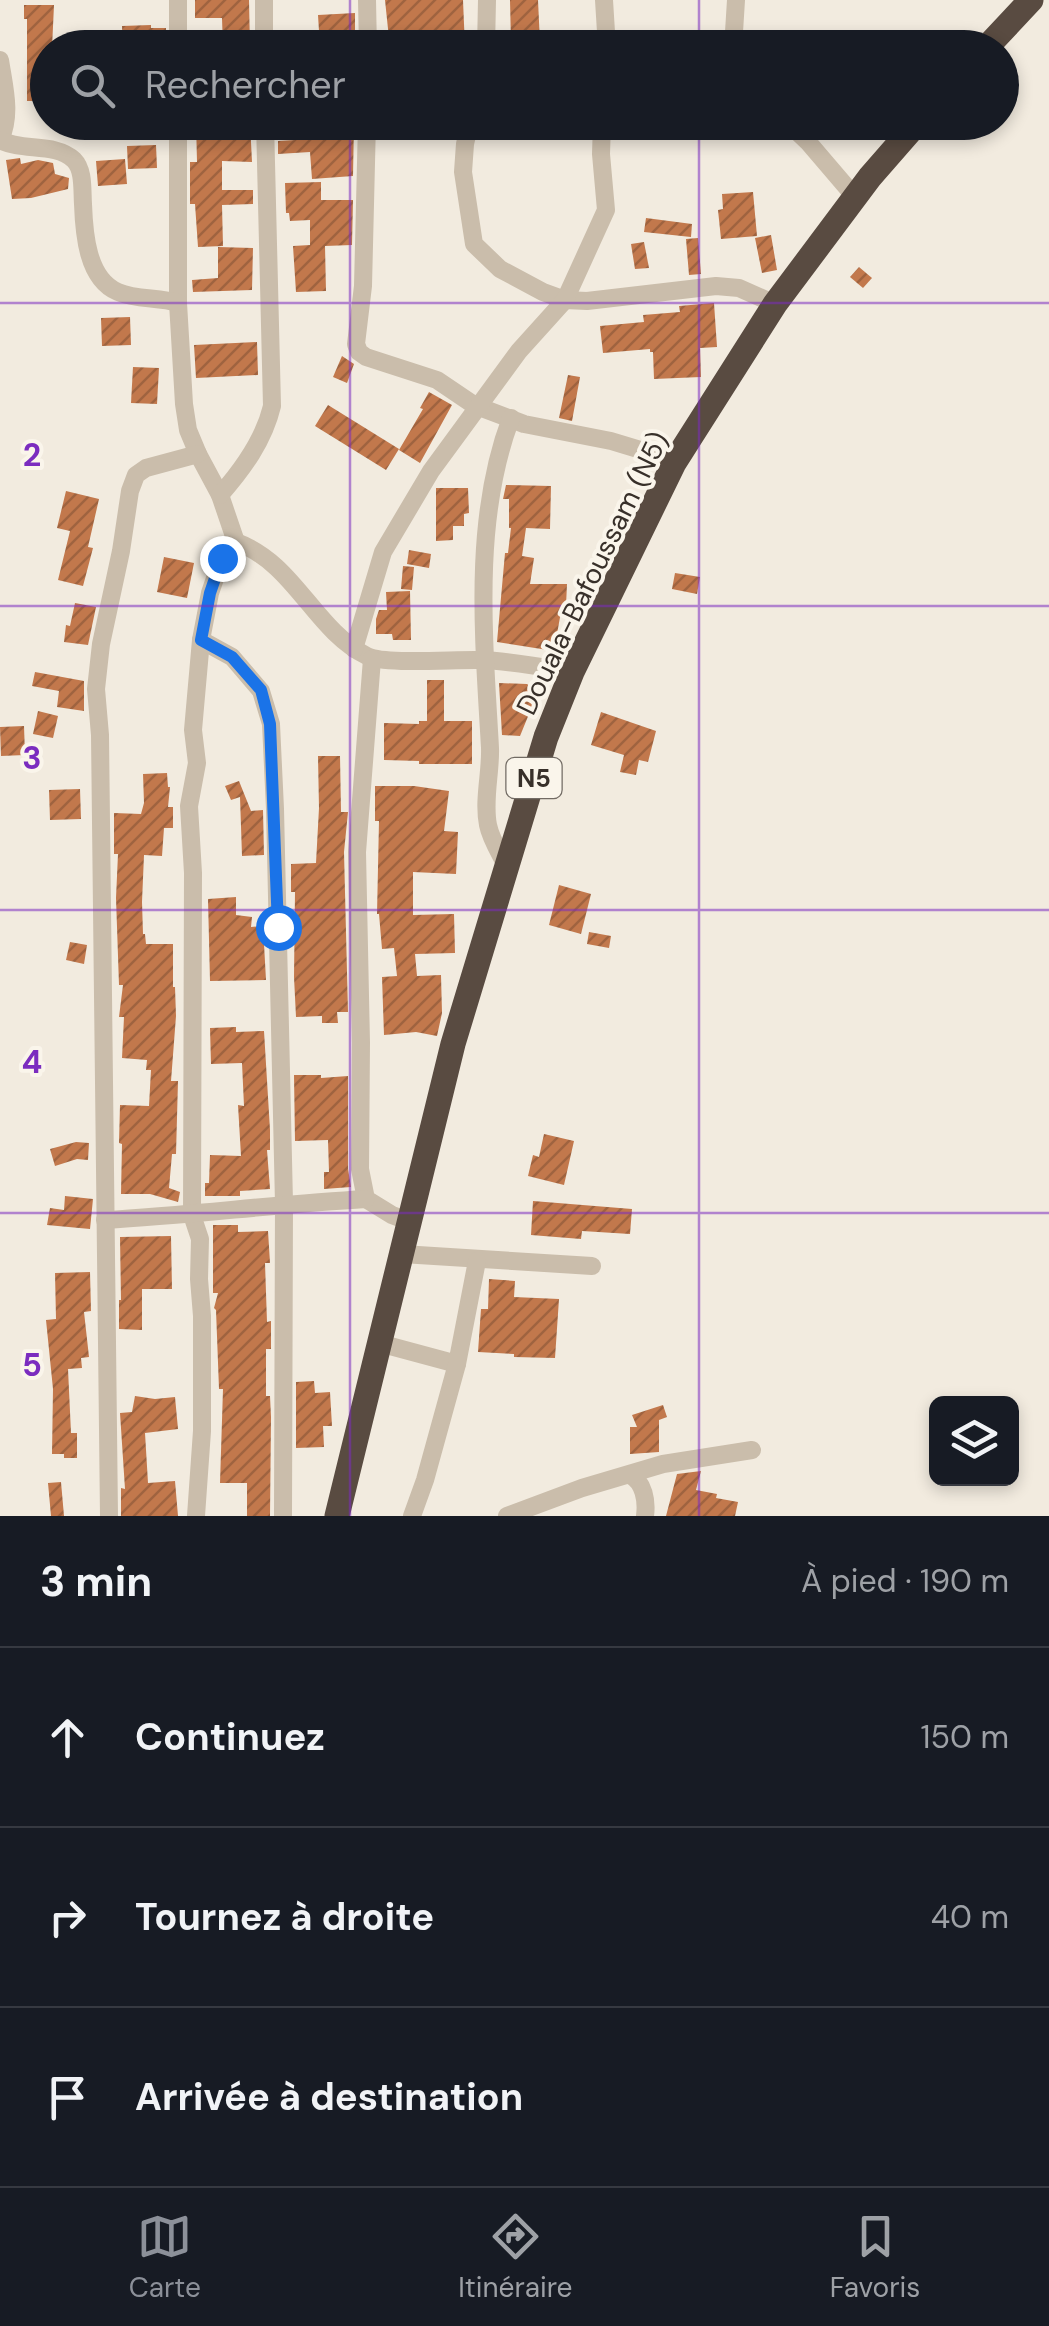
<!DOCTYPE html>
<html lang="fr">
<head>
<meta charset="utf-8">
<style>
  :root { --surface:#171b24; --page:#242831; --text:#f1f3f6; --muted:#9ea1a6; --line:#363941; --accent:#8c9099 }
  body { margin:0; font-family:"DM Sans",sans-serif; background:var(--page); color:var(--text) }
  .controls { position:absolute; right:30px; bottom:30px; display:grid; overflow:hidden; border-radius:15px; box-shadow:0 5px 15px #0003 }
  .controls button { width:90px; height:90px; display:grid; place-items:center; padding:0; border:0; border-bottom:2px solid var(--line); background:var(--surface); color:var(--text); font:50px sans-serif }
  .stop { position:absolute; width:30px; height:30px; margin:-22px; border:8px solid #1a73e8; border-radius:50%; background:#fff }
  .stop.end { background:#1a73e8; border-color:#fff; box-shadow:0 2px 10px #0008 }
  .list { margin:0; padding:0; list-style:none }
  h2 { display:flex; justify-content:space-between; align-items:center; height:130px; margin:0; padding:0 40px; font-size:42px }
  h2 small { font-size:32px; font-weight:400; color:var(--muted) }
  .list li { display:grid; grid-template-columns:65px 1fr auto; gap:30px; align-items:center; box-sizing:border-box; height:180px; padding:0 40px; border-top:2px solid var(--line) }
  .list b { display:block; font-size:38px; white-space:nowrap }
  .list em { font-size:32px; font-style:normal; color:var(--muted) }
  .icon { flex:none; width:55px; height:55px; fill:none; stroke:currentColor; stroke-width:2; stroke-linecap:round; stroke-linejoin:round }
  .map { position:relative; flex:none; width:1049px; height:1516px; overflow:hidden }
  .search { position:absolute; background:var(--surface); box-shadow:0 5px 15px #0003; left:30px; right:30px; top:30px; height:110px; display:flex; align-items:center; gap:25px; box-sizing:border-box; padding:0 35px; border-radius:55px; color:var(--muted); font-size:38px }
  .sheet { height:670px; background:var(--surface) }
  nav { display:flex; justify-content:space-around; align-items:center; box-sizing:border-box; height:140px; border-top:2px solid var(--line); background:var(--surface); font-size:28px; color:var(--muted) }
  nav a { display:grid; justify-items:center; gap:5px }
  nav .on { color:var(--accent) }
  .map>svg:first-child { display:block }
  .building { fill:url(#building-hatch) }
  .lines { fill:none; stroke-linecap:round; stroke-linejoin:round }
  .minor { stroke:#cabdab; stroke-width:18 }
  .highway { stroke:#594b41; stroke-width:25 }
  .route { stroke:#1a73e8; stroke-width:12 }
  .grid { fill:none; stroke:#7b2cbf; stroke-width:2.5; stroke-opacity:0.55 }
  .labels { text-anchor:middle; stroke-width:8; stroke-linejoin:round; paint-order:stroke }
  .shield { fill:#faf5eb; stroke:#726b64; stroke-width:2.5 }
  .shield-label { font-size:25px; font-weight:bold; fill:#38302a }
  .street-label { font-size:28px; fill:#38302a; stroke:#faf5eb }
  .grid-label { font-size:32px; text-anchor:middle; font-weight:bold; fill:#7b2cbf; stroke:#faf5eb; stroke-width:8; stroke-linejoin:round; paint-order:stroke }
</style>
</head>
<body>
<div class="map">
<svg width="1049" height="1516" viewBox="0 0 1049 1516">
  <defs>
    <pattern id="building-hatch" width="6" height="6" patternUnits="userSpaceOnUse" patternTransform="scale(2.5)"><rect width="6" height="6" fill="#c2784c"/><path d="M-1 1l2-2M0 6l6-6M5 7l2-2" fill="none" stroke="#9f633f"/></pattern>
  </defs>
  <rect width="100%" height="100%" fill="#f2ebdf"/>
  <g class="building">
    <path d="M195 0H249L250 48H223L222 18H195Z"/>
    <path d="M385 0H463L465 48H390Z"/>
    <path d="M510 0H538L540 43H511Z"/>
    <path d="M24 5H54L52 48H48V101H27V19H24Z"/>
    <path d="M355 13V48H320L318 15Z"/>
    <path d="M151 25V28H166V48H123L122 26Z"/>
    <path d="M196 122H250L252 162 222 161V190H253V204L222 205 223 246 198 247 195 204H190V162H197Z"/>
    <path d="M311 122H354L353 176 312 179 310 152 278 154V141L312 139Z"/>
    <path d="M404 122H425L426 139 404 140Z"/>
    <path d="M156 145 157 168 128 169 127 146Z"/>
    <path d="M20 158 21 164 38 160 53 163 55 174 69 178 68 189 31 198 12 199 6 160Z"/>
    <path d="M125 159 127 184 98 186 96 161Z"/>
    <path d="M321 182V200H353L352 245 325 246 326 291 296 292 293 246 310 245V220L290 221 289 213H286L285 183Z"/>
    <path d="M753 192 757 236 721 239 718 210 723 209 722 194Z"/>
    <path d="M646 218 692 224 691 237 644 232Z"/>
    <path d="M771 235 777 270 762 273 755 238Z"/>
    <path d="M698 238 701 274 689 275 686 239Z"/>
    <path d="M644 242 649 268 635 269 631 244Z"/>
    <path d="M218 247 253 248 252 290 193 292 192 280 218 278Z"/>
    <path d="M859 267 872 278 863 288 850 277Z"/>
    <path d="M714 303 717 347 700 348 701 377 654 379 653 352H650V349L603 353 600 326 644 322 643 315 680 312 679 306Z"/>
    <path d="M130 317 131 345 102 346 101 318Z"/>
    <path d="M257 342 258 375 196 378 194 345Z"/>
    <path d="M342 356 354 364 347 383 333 377Z"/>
    <path d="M133 367 159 368 157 404 131 403Z"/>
    <path d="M568 375 580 377 572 421 559 418Z"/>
    <path d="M429 392 452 405 420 463 399 450 423 409 420 408Z"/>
    <path d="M328 405 399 449 386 470 315 426Z"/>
    <path d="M506 485 551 486 550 529 526 528 522 556 534 558 530 584H567L566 606H562L554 651 497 642 505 553H508L511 528H509V499H503Z"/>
    <path d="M436 488H468L469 513 464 514V526H453V540L436 541Z"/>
    <path d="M66 491 99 499 88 547 93 548 83 586 58 580 70 531 57 528Z"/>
    <path d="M409 550 431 554 429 568 407 564Z"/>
    <path d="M164 557 194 563 187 598 157 592Z"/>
    <path d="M403 566 414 567 412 590 401 589Z"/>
    <path d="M675 573 700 577 697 594 672 589Z"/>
    <path d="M410 591 411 640H393L392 634H376V619L379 610H387L386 592Z"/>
    <path d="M75 603 96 607 88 645 64 642 66 625 70 626Z"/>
    <path d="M35 672 84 681V711L57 707 59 691 32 686Z"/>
    <path d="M427 680H444V721H472V764H419V761L384 760V723L419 724V721H427Z"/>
    <path d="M499 683 527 684 538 692 520 736 502 735Z"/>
    <path d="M38 711 58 716 53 738 33 734Z"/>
    <path d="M601 712 656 731 648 762 639 760 636 775 620 772 624 755 591 745Z"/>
    <path d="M24 726 25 755 1 756 0 727Z"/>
    <path d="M318 756H340L341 812H348L344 852 348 1012H337L338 1023H322V1016L296 1017 294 977 295 892H291V864L316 863 319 808Z"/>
    <path d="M167 773 168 787H170L168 807H173V828H164L162 856 144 855 142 902 143 934H145L146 944H173V987H175L176 1016 171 1081H178L176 1154H172L169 1188 180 1192 178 1202 150 1194H121L122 1144 119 1143 120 1105 149 1106 151 1070H146L147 1060 122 1058 124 1017H119L123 985H119L116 898 118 854H114V813L141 814 144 803 143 774Z"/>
    <path d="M239 781 251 811 263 810 264 855 242 856 240 797 231 800 225 786Z"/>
    <path d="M375 786H414L449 791 444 831 458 832 456 874 413 872V915L454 914 455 953 415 954 417 976 441 975 442 1013 437 1036 416 1032 384 1035 382 977 397 976 394 948 382 949 379 914H377L379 821H375Z"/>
    <path d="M80 789 81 819 50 820 49 790Z"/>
    <path d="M559 885 591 894 581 934 549 925Z"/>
    <path d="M236 897V915L252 917 251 927 263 926 266 980 210 981 208 899Z"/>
    <path d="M589 932 611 936 609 948 587 944Z"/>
    <path d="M70 942 87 945 84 964 66 960Z"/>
    <path d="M236 1027V1032L264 1031 270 1130V1150H267L270 1189 240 1191V1196H205V1183H209L210 1155 241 1156 238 1105 244 1106 242 1063 211 1064 210 1028Z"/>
    <path d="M294 1075H321V1078L348 1076V1169L351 1187 324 1189V1172H329L328 1140 295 1141Z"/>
    <path d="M544 1134 574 1141 564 1185 528 1176 533 1155 539 1157Z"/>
    <path d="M76 1142 89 1143 88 1160 77 1159 55 1166 50 1149Z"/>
    <path d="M65 1196 93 1199 90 1229 47 1225 50 1208 64 1210Z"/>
    <path d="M533 1201 632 1209 630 1234 582 1231 581 1239 531 1235Z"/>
    <path d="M213 1225H238V1232L268 1231 270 1263H265L267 1322 271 1321V1349H266V1396H270L271 1417 270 1516H247V1483H220L223 1389H219L216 1310 214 1308 218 1293H213Z"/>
    <path d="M171 1236 172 1289H142V1330L119 1329V1300H121L120 1237Z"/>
    <path d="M90 1272 91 1311 84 1312 89 1357 81 1358 82 1368 68 1369 71 1433H77V1458H64V1454H52L53 1389 46 1320 56 1319 55 1273Z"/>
    <path d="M489 1279 515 1281 514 1297 559 1299 555 1358 514 1357V1354L478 1352 481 1309H488Z"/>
    <path d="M314 1381 315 1393 330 1392 332 1426H323L324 1447 296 1448V1382Z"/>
    <path d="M135 1396 155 1399 175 1397 178 1429 145 1433 148 1483 175 1481 178 1516H121V1488L125 1489 120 1413 132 1412Z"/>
    <path d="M663 1405 667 1417 659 1420V1452L630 1454V1427H637L632 1415Z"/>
    <path d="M701 1471 696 1490 717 1494 716 1498 738 1502 735 1516H666L677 1474Z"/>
    <path d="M61 1482 64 1516H51L48 1483Z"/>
  </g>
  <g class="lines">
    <g class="minor">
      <path d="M264 0V48"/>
      <path d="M367 0 368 48"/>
      <path d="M604 0 607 48"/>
      <path d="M178 48V0"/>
      <path d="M486 48 487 0"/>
      <path d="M733 48 736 0"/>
      <path d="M0 60C4 87 12 114 0 140"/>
      <path d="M178 122V303L184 404 188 430 198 454 220 495 236 542 222 558 210 593 201 640 193 730 197 763 189 806 193 873 192 1215 200 1239 199 1279 202 1316V1431L196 1516"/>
      <path d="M367 122 363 286 356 344 359 352 366 357 437 380 474 405 524 424 611 441 654 454 674 463"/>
      <path d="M470 122 465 144 463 172 474 244 500 269 543 292 565 300 587 301 716 286 739 288 775 304"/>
      <path d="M787 122 808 142 855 197"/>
      <path d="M0 140C22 152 55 142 74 160 84 170 82 190 83 204 84 233 87 279 118 292 136 300 159 297 178 303"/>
      <path d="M220 495C243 469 264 440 272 406L265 122"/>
      <path d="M236 542C295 563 314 630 367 656 385 665 456 659 481 660 511 661 542 667 572 672"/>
      <path d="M201 640 232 657 261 691 271 724 275 809 284 1203 283 1516"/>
      <path d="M354 649 383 552 431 471 519 351 565 300 606 210 601 154 602 122"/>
      <path d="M372 659 357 852 361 1043 360 1169 366 1199 392 1215 408 1221"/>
      <path d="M507 867C500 853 491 840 488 825 483 800 491 772 490 748 484 639 472 521 511 418"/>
      <path d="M105 1220C192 1215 278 1204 366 1199"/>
      <path d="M402 1254 592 1266"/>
      <path d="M379 1343 457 1364"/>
      <path d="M630 1475C644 1482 647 1501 645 1516"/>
      <path d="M109 1516 100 735 96 689 101 644 121 551 130 491 136 475 146 468 198 454"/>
      <path d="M412 1516 425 1480 457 1364 477 1261"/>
      <path d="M507 1516 582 1488 663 1464 752 1450"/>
    </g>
    <g class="highway">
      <path d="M986 48 1031 0"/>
      <path d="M337 1516 453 1044 546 737 572 672 674 463 775 304 870 177 918 122"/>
    </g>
  </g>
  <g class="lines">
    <path class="route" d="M222 558 210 593 201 640 232 657 261 690 270 724 278 927"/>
  </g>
  <path class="grid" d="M350 0V48M699 0V48M350 122V1516M699 122V1516M0 303H1049M0 606H1049M0 910H1049M0 1213H1049"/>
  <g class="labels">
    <rect class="shield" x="506.5" y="758" width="55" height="40" rx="8"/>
    <g class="shield-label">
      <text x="534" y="787">N5</text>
    </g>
    <g class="street-label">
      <text transform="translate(592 573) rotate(-64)" y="10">Douala-Bafoussam (N5)</text>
    </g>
  </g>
  <g class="grid-label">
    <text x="32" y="466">2</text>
    <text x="32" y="769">3</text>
    <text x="32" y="1073">4</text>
    <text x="32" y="1376">5</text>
  </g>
</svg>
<div class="controls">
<button><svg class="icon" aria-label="layers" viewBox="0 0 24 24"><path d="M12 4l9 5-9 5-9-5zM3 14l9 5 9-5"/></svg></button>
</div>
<div class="stop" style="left:278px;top:927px"></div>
<div class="stop end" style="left:222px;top:558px"></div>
<div class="search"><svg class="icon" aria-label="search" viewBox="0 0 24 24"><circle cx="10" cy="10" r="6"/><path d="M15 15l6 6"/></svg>Rechercher</div>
</div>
<section class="sheet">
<h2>3 min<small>À pied · 190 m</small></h2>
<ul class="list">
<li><svg class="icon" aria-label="ahead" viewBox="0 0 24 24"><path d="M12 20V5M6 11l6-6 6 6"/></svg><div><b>Continuez</b></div><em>150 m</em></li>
<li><svg class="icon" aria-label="right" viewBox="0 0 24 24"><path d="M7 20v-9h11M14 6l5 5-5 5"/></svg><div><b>Tournez à droite</b></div><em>40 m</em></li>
<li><svg class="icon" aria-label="arrive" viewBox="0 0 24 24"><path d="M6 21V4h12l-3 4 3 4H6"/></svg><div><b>Arrivée à destination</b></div></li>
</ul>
</section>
<nav>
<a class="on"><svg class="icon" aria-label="map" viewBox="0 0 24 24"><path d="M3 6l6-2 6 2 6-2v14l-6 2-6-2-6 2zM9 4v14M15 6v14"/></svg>Carte</a>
<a><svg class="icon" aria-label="directions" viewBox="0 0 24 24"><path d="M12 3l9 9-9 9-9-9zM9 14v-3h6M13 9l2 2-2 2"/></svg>Itinéraire</a>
<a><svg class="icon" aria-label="saved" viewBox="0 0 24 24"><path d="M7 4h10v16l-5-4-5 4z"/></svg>Favoris</a>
</nav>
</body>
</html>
